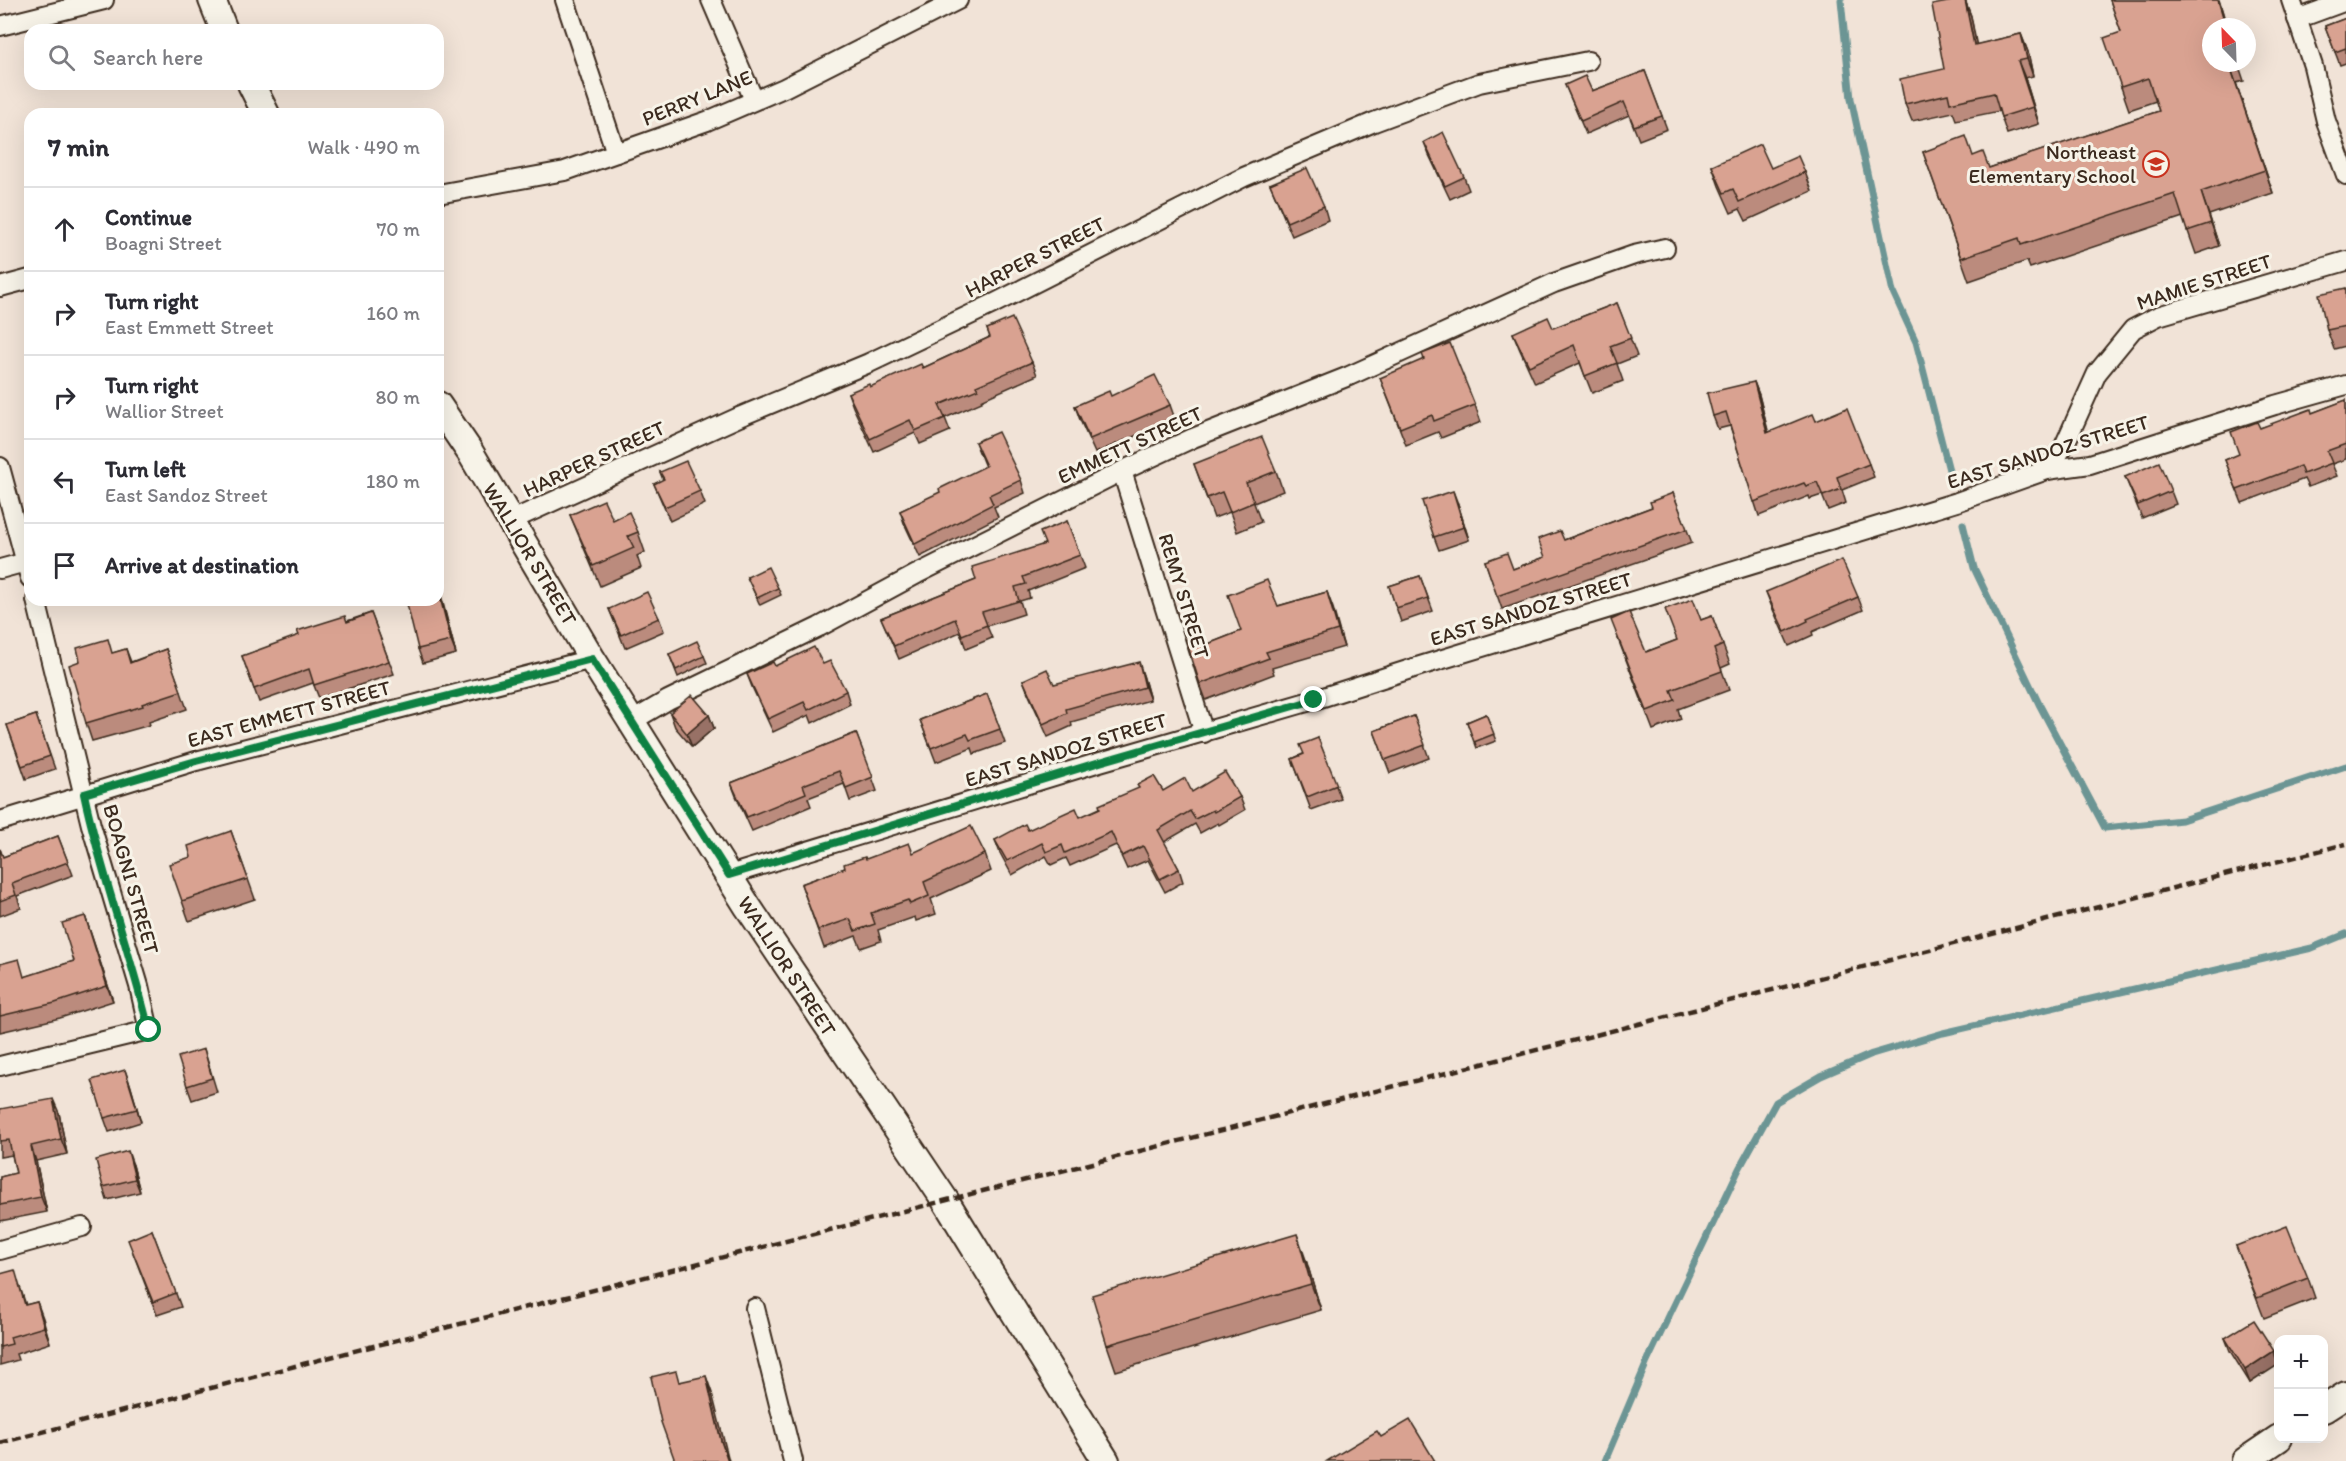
<!DOCTYPE html>
<html lang="en">
<head>
<meta charset="utf-8">
<style>
  :root { --surface:#fff; --page:#f7f7f7; --text:#2b2b33; --muted:#7c7c81; --line:#e1e1e2 }
  body { margin:0; font-family:Itim,sans-serif; background:var(--page); color:var(--text) }
  .controls { position:absolute; right:18px; bottom:18px; display:grid; overflow:hidden; border-radius:12px; box-shadow:0 6px 24px #0002 }
  .controls button { width:54px; height:54px; display:grid; place-items:center; padding:0; border:0; border-bottom:2px solid var(--line); background:var(--surface); color:var(--text); font:30px sans-serif }
  .compass { position:absolute; left:2202px; top:18px; width:54px; height:54px; border-radius:50%; background:var(--surface); box-shadow:0 6px 24px #0002; rotate:337deg }
  .stop { position:absolute; width:18px; height:18px; margin:-14px; border:4px solid #0b8043; border-radius:50%; background:#fff }
  .stop.end { background:#0b8043; border-color:#fff; box-shadow:0 2px 6px #0008 }
  .list { margin:0; padding:0; list-style:none }
  h2 { display:flex; justify-content:space-between; align-items:center; height:78px; margin:0; padding:0 24px; font-size:26px }
  h2 small { font-size:20px; font-weight:400; color:var(--muted) }
  .list li { display:grid; grid-template-columns:39px 1fr auto; gap:18px; align-items:center; box-sizing:border-box; height:84px; padding:0 24px; border-top:2px solid var(--line) }
  .list b { display:block; font-size:22px; white-space:nowrap }
  .list p { margin:0; font-size:20px; white-space:nowrap; color:var(--muted) }
  .list em { font-size:20px; font-style:normal; color:var(--muted) }
  .icon { flex:none; width:33px; height:33px; fill:none; stroke:currentColor; stroke-width:2; stroke-linecap:round; stroke-linejoin:round }
  .map { position:relative; flex:none; width:2346px; height:1461px; overflow:hidden }
  .search { position:absolute; background:var(--surface); box-shadow:0 6px 24px #0002; left:24px; top:24px; width:420px; height:66px; display:flex; align-items:center; gap:15px; box-sizing:border-box; padding:0 21px; border-radius:18px; color:var(--muted); font-size:22px }
  .panel { position:absolute; background:var(--surface); box-shadow:0 6px 24px #0002; left:24px; top:108px; width:420px; height:498px; border-radius:18px }
  .map>svg:first-child { display:block }
  .lines { fill:none; stroke-linecap:round; stroke-linejoin:round }
  .stream { stroke:#6c9594; stroke-width:7 }
  .street-casing { stroke:#3b2a1e; stroke-width:22 }
  .secondary-casing { stroke:#3b2a1e; stroke-width:30 }
  .street { stroke:#f7f3e8; stroke-width:18 }
  .secondary { stroke:#f7f3e8; stroke-width:26 }
  .rail { stroke:#3b2a1e; stroke-width:4.5; stroke-dasharray:9 4.5; stroke-linecap:butt }
  .wall { fill:#bb8b7d; stroke:#3b2a1e; stroke-width:1.5 }
  .shaded-wall { fill:#987166; stroke:#3b2a1e; stroke-width:1.5 }
  .building { fill:#d9a291; stroke:#3b2a1e; stroke-width:1.5 }
  .route { stroke:#0b8043; stroke-width:8 }
  .labels { text-anchor:middle; stroke-width:6; stroke-linejoin:round; paint-order:stroke }
  .street-label { font-size:21px; fill:#3b2a1e; stroke:#f7f3e8 }
  .poi-label { font-size:21px; fill:#3b2a1e; stroke:#f7f3e8; text-anchor:end }
</style>
</head>
<body>
<div class="map">
<svg width="2346" height="1461" viewBox="0 0 2346 1461">
  <rect width="100%" height="100%" fill="#f1e3d7"/>
  <filter id="ink" filterUnits="userSpaceOnUse"><feTurbulence type="fractalNoise" baseFrequency=".0167" numOctaves="2"/><feDisplacementMap in="SourceGraphic" scale="12" xChannelSelector="R" yChannelSelector="G"/><feConvolveMatrix kernelMatrix="1 2 1 2 8 2 1 2 1" color-interpolation-filters="sRGB"/></filter>
  <g filter="url(#ink)">
    <g class="lines">
      <g class="stream">
        <path d="M1841 0 1851 99 1893 292 1916 342 1951 478"/>
        <path d="M1963 524 1974 568 2039 704 2105 828 2182 820 2346 766"/>
        <path d="M1605 1461 1647 1362 1739 1169 1776 1102 1821 1076 1872 1054 1943 1033 2312 948 2346 934"/>
      </g>
      <defs>
        <g id="street">
          <path d="M565 0 616 153"/>
          <path d="M711 0 754 100"/>
          <path d="M2291 0 2313 66 2326 121 2346 175"/>
          <path d="M2297 19 2346 1"/>
          <path d="M0 26 104 0"/>
          <path d="M438 194 565 171 707 121 784 88 958 0"/>
          <path d="M0 287 30 279"/>
          <path d="M0 467 30 578"/>
          <path d="M2047 470 2064 446 2097 373 2133 329 2158 316 2346 261"/>
          <path d="M1122 471 1204 733"/>
          <path d="M510 521 739 417 869 363 995 303 1244 177 1374 122 1479 83 1588 61"/>
          <path d="M0 569 26 562"/>
          <path d="M632 721 668 700 819 627 917 574 1122 471 1193 438 1349 376 1554 283 1634 255 1665 248"/>
          <path d="M0 821 196 761 592 659"/>
          <path d="M729 875 1100 762 1314 700 1420 666 1957 502 2047 470 2090 464 2275 405 2346 385"/>
          <path d="M0 1066 149 1030 139 986 91 825 36 600"/>
          <path d="M0 1250 82 1227"/>
          <path d="M755 1308 793 1461"/>
        </g>
        <g id="secondary">
          <path d="M212 0 224 30"/>
          <path d="M251 84 266 114"/>
          <path d="M438 405 470 452 592 659 748 907 945 1200 1106 1461"/>
          <path d="M2324 1409 2346 1395"/>
          <path d="M2245 1461 2279 1438"/>
        </g>
      </defs>
      <use href="#street" class="street-casing"/>
      <use href="#secondary" class="secondary-casing"/>
      <use href="#street" class="street"/>
      <use href="#secondary" class="secondary"/>
      <path class="rail" d="M0 1443 303 1364 2346 844"/>
    </g>
    <g class="wall">
      <path d="M1965 0 1971 16 1976 45 2021 34 2028 52 2033 76 2025 78 2039 124 2007 134 1999 111 1956 120 1953 112 1912 121 1905 104 1944 69Z"/>
      <path d="M2110 0H2219L2227 27H2211V63H2238L2244 81 2236 83 2273 193 2209 215 2219 246 2196 254 2183 217 2030 268 2027 261 1969 281 1923 152 1973 156 1989 168 2159 111 2156 101 2129 110 2121 87V32Z"/>
      <path d="M2346 18V63L2340 65 2325 26Z"/>
      <path d="M1645 71 1667 129 1639 140 1629 115 1586 134 1565 85 1592 91Z"/>
      <path d="M1424 142 1464 177 1469 190 1450 199 1429 155Z"/>
      <path d="M1712 166 1771 168 1805 172 1812 191 1746 221 1740 209 1731 213 1719 186Z"/>
      <path d="M1270 184 1324 206 1328 220 1292 236Z"/>
      <path d="M2346 288V346L2334 349 2327 330Z"/>
      <path d="M1617 303 1637 356 1617 364 1623 381 1592 393 1580 363 1535 383 1520 350 1513 333 1553 328Z"/>
      <path d="M987 329 1032 362 1037 375 981 400 982 402 945 418 950 431 920 444 915 433 874 452 853 407 848 393 870 387 923 368 990 337Z"/>
      <path d="M1380 378 1475 405 1481 422 1441 438 1438 432 1406 445Z"/>
      <path d="M1754 382 1759 395 1768 432 1816 421 1869 464 1874 477 1842 490 1846 503 1828 510 1822 495 1810 499 1809 496 1759 516 1730 426 1718 429 1713 416Z"/>
      <path d="M1111 396 1170 405 1175 419 1095 453 1080 420 1075 406Z"/>
      <path d="M2346 400V459L2332 464 2337 476 2308 487 2304 479 2242 503 2225 460 2239 455 2260 428 2312 413Z"/>
      <path d="M975 442 1021 480 1025 493 994 507 998 517 920 557 904 523 900 511 940 493 985 467Z"/>
      <path d="M1194 464 1276 471 1283 491 1254 503 1261 522 1237 532 1230 512 1214 518Z"/>
      <path d="M660 472 700 491 705 504 670 521 654 484 663 480Z"/>
      <path d="M2125 477 2171 491 2176 504 2142 518Z"/>
      <path d="M1673 493 1692 543 1502 609 1485 561 1513 569 1545 557 1564 540 1652 507Z"/>
      <path d="M1458 504 1469 540 1439 550 1434 537Z"/>
      <path d="M570 515 613 520 638 532 645 552 637 556 641 568 600 586 578 534Z"/>
      <path d="M1067 521 1085 568 1028 591 1030 598 1020 601 1024 614 987 626 992 638 966 649 960 632 899 659 881 618 976 580 1044 544Z"/>
      <path d="M1420 576 1433 611 1401 622 1389 586Z"/>
      <path d="M747 577 778 588 781 595 760 605Z"/>
      <path d="M438 586 456 654 423 663 418 649 438 600Z"/>
      <path d="M1327 592 1344 647 1272 668 1274 674 1206 700 1200 684 1203 646 1241 631 1278 606Z"/>
      <path d="M1766 592 1858 597 1863 610 1812 632 1813 635 1789 646 1771 605Z"/>
      <path d="M609 609 659 618 664 631 625 648Z"/>
      <path d="M371 613 394 674 319 698 313 683 259 702 242 656Z"/>
      <path d="M1712 616 1730 664 1721 668 1729 690 1678 709 1681 719 1653 730 1618 639 1646 652 1677 640 1701 620Z"/>
      <path d="M126 649 131 662 166 649 187 709 149 722 150 725 92 741 86 723 113 653Z"/>
      <path d="M669 654 704 656 707 663 678 677Z"/>
      <path d="M823 664 846 691 850 704 812 723 809 715 773 732 752 687 747 674 775 666Z"/>
      <path d="M1143 675 1150 700 1071 722 1072 726 1048 737 1028 693 1023 680 1054 684Z"/>
      <path d="M987 694 1005 743 974 754 972 748 936 762 920 720Z"/>
      <path d="M670 713 709 715 714 728 692 747 675 727Z"/>
      <path d="M1486 714 1496 741 1477 748 1467 722Z"/>
      <path d="M36 715 55 769 26 779 7 725Z"/>
      <path d="M1414 716 1429 758 1390 773 1374 731Z"/>
      <path d="M856 733 877 791 850 801 844 784 808 798 811 806 752 831 736 796 731 783Z"/>
      <path d="M1318 738 1341 799 1311 810 1292 759 1303 754Z"/>
      <path d="M1163 791 1192 792 1240 797 1245 810 1219 825 1218 823 1200 833 1195 824 1164 842 1179 869 1183 882 1165 892 1148 860 1127 869 1116 845 1070 866 1066 858 1051 865 1046 856 1012 875 1000 853 995 840 1080 817Z"/>
      <path d="M231 831 255 899 189 921 182 901 191 857Z"/>
      <path d="M58 836 73 875 17 896 21 908 0 916V849L3 857Z"/>
      <path d="M913 853 985 854 991 871 931 899 936 914 916 921 915 917 878 930 881 941 861 948 856 936 824 948 801 884 845 868 866 859Z"/>
      <path d="M85 916 113 1001 60 1018 0 1032V964L25 977 74 961Z"/>
      <path d="M204 1049 217 1092 192 1100 187 1086Z"/>
      <path d="M130 1084 141 1122 109 1132 104 1118Z"/>
      <path d="M0 1109 59 1113 67 1154 36 1161 47 1212 0 1221V1177L16 1173 12 1155 0 1157Z"/>
      <path d="M133 1165 140 1192 107 1200 103 1187Z"/>
      <path d="M152 1230 181 1307 157 1315 133 1253Z"/>
      <path d="M2236 1246 2308 1278 2315 1298 2264 1318Z"/>
      <path d="M1306 1260 1321 1310 1116 1371 1107 1345Z"/>
      <path d="M0 1274 20 1287 26 1305 37 1302 50 1343 16 1354 18 1360 0 1365Z"/>
      <path d="M2225 1338 2278 1363 2250 1383 2230 1351Z"/>
    </g>
    <g class="shaded-wall">
      <path d="M1965 0 1971 16 1980 63 1974 45Z"/>
      <path d="M2218 0H2219L2227 27H2226Z"/>
      <path d="M2021 34 2028 52 2033 76 2027 59Z"/>
      <path d="M2018 61 2025 78 2039 124 2033 107Z"/>
      <path d="M2229 63 2236 83 2273 193 2265 170Z"/>
      <path d="M2201 192 2209 215 2219 246 2211 223Z"/>
      <path d="M1754 382 1759 395 1772 446 1767 433Z"/>
      <path d="M1453 491 1458 504 1469 540 1464 527Z"/>
      <path d="M438 586 440 591 456 654 451 641 438 589Z"/>
      <path d="M1327 592 1333 608 1344 647 1338 630Z"/>
      <path d="M1139 662 1143 675 1150 700 1145 687Z"/>
      <path d="M709 715 714 728 692 747 687 734Z"/>
      <path d="M85 916 90 931 113 1001 107 986Z"/>
      <path d="M125 1070 130 1084 141 1122Z"/>
      <path d="M53 1099 59 1113 67 1154 61 1139Z"/>
      <path d="M31 1146 36 1161 47 1212 41 1197Z"/>
      <path d="M128 1151 133 1165 140 1192 135 1179Z"/>
      <path d="M1297 1234 1306 1260 1321 1310 1311 1284Z"/>
      <path d="M37 1302 43 1318 50 1343 44 1327Z"/>
      <path d="M2274 1351 2278 1365 2250 1383 2245 1370Z"/>
      <path d="M706 1376 712 1393 729 1461 721 1441Z"/>
    </g>
    <g class="building">
      <path d="M1958 0H1965L1974 45 2021 34 2027 59 2018 61 2033 107 2001 117 1994 93 1950 103 1948 94 1905 104 1900 79 1944 69 1932 5Z"/>
      <path d="M2110 0H2218L2226 27H2211V63H2229L2265 170 2201 192 2211 223 2187 231 2175 194 2021 245 2019 238 1961 258 1923 152 1966 136 1973 156 1983 152 1989 168 2159 111 2148 78 2121 87 2104 38 2121 32Z"/>
      <path d="M2346 18V48L2335 52 2325 26Z"/>
      <path d="M1645 71 1662 116 1634 126 1624 102 1581 121 1565 85 1585 76 1592 91Z"/>
      <path d="M1443 132 1464 177 1445 186 1424 142Z"/>
      <path d="M1760 144 1771 168 1798 156 1805 172 1739 202 1733 189 1724 193 1712 166Z"/>
      <path d="M1307 168 1324 206 1287 222 1270 184Z"/>
      <path d="M2346 288V326L2327 330 2319 294Z"/>
      <path d="M1617 303 1631 338 1610 346 1617 363 1585 376 1574 345 1529 366 1513 333 1548 317 1553 328Z"/>
      <path d="M1012 318 1032 362 976 386 978 389 939 405 945 418 915 431 910 420 870 439 848 393 869 384 870 387 921 364 923 368 990 337 987 329Z"/>
      <path d="M1450 343 1475 405 1434 421 1432 415 1400 428 1380 378 1424 359 1422 354Z"/>
      <path d="M1155 375 1170 405 1090 439 1075 406 1109 391 1111 396Z"/>
      <path d="M1754 382 1767 433 1813 414 1816 421 1847 408 1869 464 1837 477 1841 489 1823 496 1817 482 1806 486 1804 483 1754 502 1726 412 1713 416 1707 393Z"/>
      <path d="M2346 400V444L2327 451 2332 463 2303 474 2300 466 2237 490 2225 460 2239 454 2231 432 2257 422 2260 428 2311 409 2312 413Z"/>
      <path d="M998 432 1021 480 989 495 993 504 915 544 900 511 940 492 939 489 986 466 975 442Z"/>
      <path d="M1262 437 1276 471 1246 483 1254 502 1230 512 1222 492 1207 498 1194 464Z"/>
      <path d="M686 461 700 491 665 507 654 484 664 479 660 472Z"/>
      <path d="M2159 462 2171 491 2138 505 2125 477Z"/>
      <path d="M1453 491 1464 527 1434 537 1422 501Z"/>
      <path d="M1673 493 1687 529 1497 596 1485 561 1507 553 1513 569 1545 557 1538 539 1560 531 1564 540 1652 507 1650 502Z"/>
      <path d="M604 500 613 520 629 512 638 532 628 536 634 548 593 566 570 515Z"/>
      <path d="M1067 521 1080 555 1023 577 1026 584 1015 587 1019 601 982 612 987 625 962 635 955 619 894 646 881 618 976 580 972 567 1045 544 1040 532Z"/>
      <path d="M1842 560 1858 597 1807 619 1808 621 1785 632 1766 592Z"/>
      <path d="M768 567 778 588 757 598 747 577Z"/>
      <path d="M1420 576 1428 598 1396 608 1389 586Z"/>
      <path d="M1267 580 1278 606 1327 592 1338 630 1266 652 1269 658 1200 684 1186 640 1199 634 1203 646 1241 631 1228 595Z"/>
      <path d="M438 589 451 641 418 649 406 600H438Z"/>
      <path d="M647 592 659 618 621 635 609 609Z"/>
      <path d="M1693 599 1701 620 1712 616 1723 645 1714 649 1722 671 1671 690 1675 700 1647 711 1611 620 1629 612 1646 652 1677 640 1665 609Z"/>
      <path d="M371 613 389 661 314 685 309 669 254 689 242 656 299 635 297 631 345 616 347 622Z"/>
      <path d="M108 639 112 653 126 649 130 663 166 649 181 691 142 704 143 706 86 723 69 665 80 661 77 648Z"/>
      <path d="M697 641 704 656 676 670 669 654Z"/>
      <path d="M814 647 823 664 830 661 846 691 808 710 804 702 768 719 747 674 773 662 775 666Z"/>
      <path d="M1139 662 1145 687 1066 709 1067 713 1043 724 1023 680 1047 669 1054 684Z"/>
      <path d="M987 694 1000 729 970 740 967 734 931 748 920 720Z"/>
      <path d="M692 695 709 715 687 734 670 713Z"/>
      <path d="M1486 714 1494 734 1474 742 1467 722Z"/>
      <path d="M36 715 50 756 22 766 7 725Z"/>
      <path d="M1414 716 1425 745 1385 760 1374 731Z"/>
      <path d="M856 733 873 777 846 788 839 771 803 785 806 793 747 817 731 783Z"/>
      <path d="M1318 738 1337 785 1307 797 1292 759 1304 754 1300 745Z"/>
      <path d="M1225 772 1240 797 1214 812 1213 810 1195 819 1190 811 1158 830 1179 869 1160 879 1143 846 1122 856 1111 832 1065 853 1062 845 1046 852 1042 843 1007 861 995 840 1025 824 1028 830 1076 808 1080 817 1100 808 1099 805 1139 788 1137 785 1154 776 1163 791 1185 778 1192 792Z"/>
      <path d="M971 826 985 854 924 882 929 896 910 904 908 900 871 913 875 924 855 931 850 919 818 930 801 884 845 868 844 864 865 857 866 859 909 843 913 853Z"/>
      <path d="M231 831 248 879 182 901 169 864 191 857 188 846Z"/>
      <path d="M58 836 68 862 12 883 16 895 0 901V849L3 857Z"/>
      <path d="M85 916 107 986 55 1003 0 1016V964L19 959 24 977 74 961 62 923Z"/>
      <path d="M204 1049 212 1078 187 1086 178 1057Z"/>
      <path d="M125 1070 137 1109 104 1118 92 1080Z"/>
      <path d="M53 1099 61 1139 31 1146 41 1197 0 1205V1177L16 1173 9 1140 0 1141V1109Z"/>
      <path d="M128 1151 135 1179 103 1187 96 1160Z"/>
      <path d="M2287 1226 2308 1278 2257 1298 2236 1246Z"/>
      <path d="M152 1230 176 1293 153 1302 128 1240Z"/>
      <path d="M1297 1234 1311 1284 1107 1345 1092 1295Z"/>
      <path d="M15 1270 25 1305 37 1302 44 1327 10 1337 12 1344 0 1347V1274Z"/>
      <path d="M2254 1320 2274 1351 2245 1370 2225 1338Z"/>
      <path d="M676 1371 679 1382 706 1376 721 1441 728 1461H675L661 1422 651 1377Z"/>
      <path d="M1410 1420 1435 1461H1327L1377 1431 1381 1437Z"/>
    </g>
  </g>
  <g class="lines" filter="url(#ink)">
    <path class="route" d="M149 1030C130 951 101 874 84 794L196 761 592 659 729 875 1100 762 1314 700"/>
  </g>
  <defs>
    <symbol id="school-ring" viewBox="-11 -11 22 22"><circle r="9.5" fill="#f7f3e8" stroke="#c8321e" stroke-width="1.5"/><path d="M0-5L7-2L0 1L-7-2ZM-4 1L0 2.5L4 1V4Q0 6-4 4Z" fill="#c8321e"/></symbol>
  </defs>
  <g fill-rule="evenodd">
    <use href="#school-ring" x="2141" y="149" width="30" height="30"/>
  </g>
  <g class="labels">
    <g class="street-label">
      <text transform="translate(697 98) rotate(-22)" y="7">PERRY LANE</text>
      <text transform="translate(1035 257) rotate(-27)" y="7">HARPER STREET</text>
      <text transform="translate(2204 282) rotate(-18)" y="7">MAMIE STREET</text>
      <text transform="translate(1130 445) rotate(-25)" y="7">EMMETT STREET</text>
      <text transform="translate(2048 452) rotate(-17)" y="7">EAST SANDOZ STREET</text>
      <text transform="translate(594 459) rotate(-25)" y="7">HARPER STREET</text>
      <text transform="translate(530 554) rotate(59)" y="7">WALLIOR STREET</text>
      <text transform="translate(1184 596) rotate(73)" y="7">REMY STREET</text>
      <text transform="translate(1531 609) rotate(-17)" y="7">EAST SANDOZ STREET</text>
      <text transform="translate(289 714) rotate(-15)" y="7">EAST EMMETT STREET</text>
      <text transform="translate(1066 750) rotate(-17)" y="7">EAST SANDOZ STREET</text>
      <text transform="translate(131 879) rotate(74)" y="7">BOAGNI STREET</text>
      <text transform="translate(787 966) rotate(57)" y="7">WALLIOR STREET</text>
    </g>
    <g class="poi-label">
      <text x="2136" y="159">Northeast<tspan x="2136" dy="24">Elementary School</tspan></text>
    </g>
  </g>
</svg>
<div class="controls">
<button>+</button>
<button>−</button>
</div>
<svg class="compass" viewBox="-18 -18 36 36"><path d="M0-13l5 13h-10z" fill="#e53935"/><path d="M0 13l5-13h-10z" fill="#7c7c81"/></svg>
<div class="stop" style="left:149px;top:1030px"></div>
<div class="stop end" style="left:1314px;top:700px"></div>
<div class="search"><svg class="icon" aria-label="search" viewBox="0 0 24 24"><circle cx="10" cy="10" r="6"/><path d="M15 15l6 6"/></svg>Search here</div>
<section class="panel">
<h2>7 min<small>Walk · 490 m</small></h2>
<ul class="list">
<li><svg class="icon" aria-label="ahead" viewBox="0 0 24 24"><path d="M12 20V5M6 11l6-6 6 6"/></svg><div><b>Continue</b><p>Boagni Street</p></div><em>70 m</em></li>
<li><svg class="icon" aria-label="right" viewBox="0 0 24 24"><path d="M7 20v-9h11M14 6l5 5-5 5"/></svg><div><b>Turn right</b><p>East Emmett Street</p></div><em>160 m</em></li>
<li><svg class="icon" aria-label="right" viewBox="0 0 24 24"><path d="M7 20v-9h11M14 6l5 5-5 5"/></svg><div><b>Turn right</b><p>Wallior Street</p></div><em>80 m</em></li>
<li><svg class="icon" aria-label="left" viewBox="0 0 24 24"><path d="M17 20v-9H6M10 6l-5 5 5 5"/></svg><div><b>Turn left</b><p>East Sandoz Street</p></div><em>180 m</em></li>
<li><svg class="icon" aria-label="arrive" viewBox="0 0 24 24"><path d="M6 21V4h12l-3 4 3 4H6"/></svg><div><b>Arrive at destination</b></div></li>
</ul>
</section>
</div>
</body>
</html>
